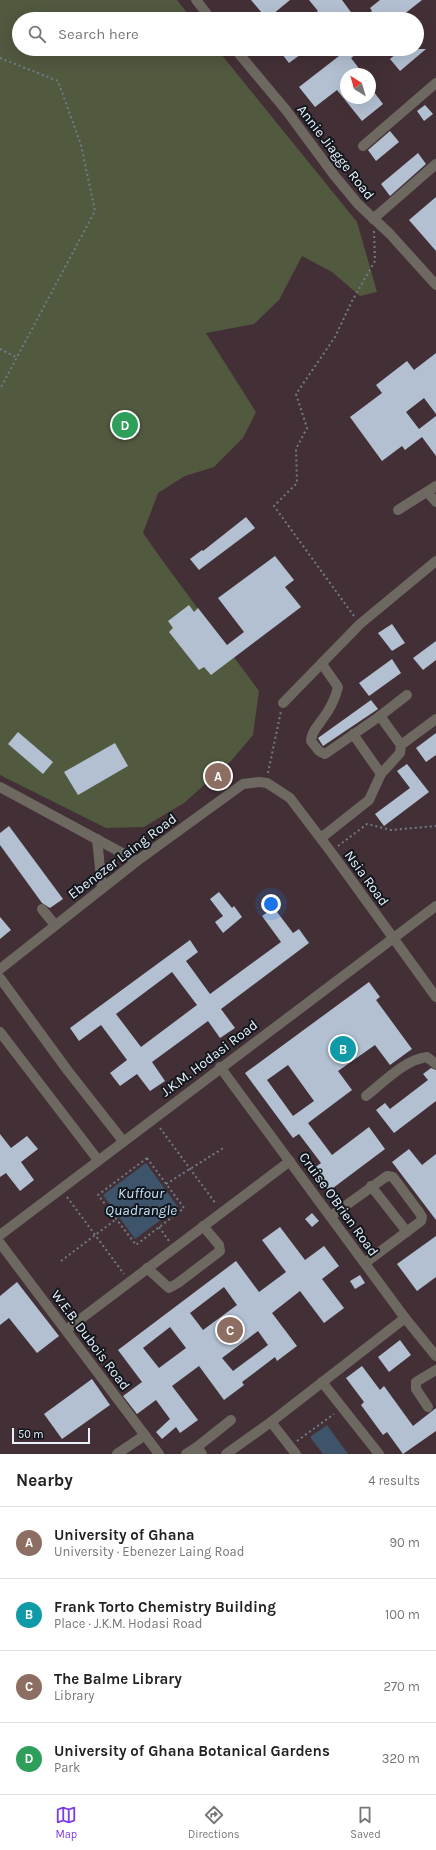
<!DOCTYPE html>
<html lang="en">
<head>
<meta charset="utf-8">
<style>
  :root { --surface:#fff; --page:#f2f2f2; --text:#222; --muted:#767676; --line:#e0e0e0; --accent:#7c3aed }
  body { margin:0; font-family:Karla,sans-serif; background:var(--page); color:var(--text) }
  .compass { position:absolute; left:340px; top:68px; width:36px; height:36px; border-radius:50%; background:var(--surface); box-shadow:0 4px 16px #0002; rotate:323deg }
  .scale { position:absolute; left:12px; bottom:10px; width:78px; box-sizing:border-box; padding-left:4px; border:2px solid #e8f0f9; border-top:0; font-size:11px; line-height:14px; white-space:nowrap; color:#e8f0f9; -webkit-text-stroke:3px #12171d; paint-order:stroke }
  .you { position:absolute; left:271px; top:904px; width:14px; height:14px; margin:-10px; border:3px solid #fff; border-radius:50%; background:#1a73e8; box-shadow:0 0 0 6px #1a73e833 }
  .badge { display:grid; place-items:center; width:26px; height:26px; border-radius:50%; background:var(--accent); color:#fff; font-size:13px; font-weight:700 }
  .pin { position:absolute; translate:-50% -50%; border:2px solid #fff; box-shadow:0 1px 4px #0006 }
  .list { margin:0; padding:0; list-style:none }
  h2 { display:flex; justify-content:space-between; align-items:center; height:52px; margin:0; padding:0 16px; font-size:17px }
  h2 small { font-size:13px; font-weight:400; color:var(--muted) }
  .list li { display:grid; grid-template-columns:26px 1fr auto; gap:12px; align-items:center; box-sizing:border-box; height:72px; padding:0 16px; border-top:1px solid var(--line) }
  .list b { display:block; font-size:15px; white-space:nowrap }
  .list p { margin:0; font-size:13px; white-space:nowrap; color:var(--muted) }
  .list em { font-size:13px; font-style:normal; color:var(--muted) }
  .icon { flex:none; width:22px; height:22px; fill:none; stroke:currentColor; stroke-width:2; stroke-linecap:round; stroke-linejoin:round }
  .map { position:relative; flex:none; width:436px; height:1454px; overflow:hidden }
  .search { position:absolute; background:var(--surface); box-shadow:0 4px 16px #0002; left:12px; right:12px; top:12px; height:44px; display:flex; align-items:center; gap:10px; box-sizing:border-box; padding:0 14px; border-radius:22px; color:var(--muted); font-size:15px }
  .sheet { height:340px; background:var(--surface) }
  nav { display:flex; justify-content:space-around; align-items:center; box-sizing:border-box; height:56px; border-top:1px solid var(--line); background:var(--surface); font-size:11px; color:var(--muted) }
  nav a { display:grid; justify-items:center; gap:2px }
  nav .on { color:var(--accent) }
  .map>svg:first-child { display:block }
  .education { fill:#433036; fill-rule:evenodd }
  .green { fill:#51593f }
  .water { fill:#3e546a }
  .building { fill:#b2c0d2; fill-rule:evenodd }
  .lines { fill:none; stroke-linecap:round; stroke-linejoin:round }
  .path { stroke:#717b87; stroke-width:2; stroke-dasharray:2 3; stroke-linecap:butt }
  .minor { stroke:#6d6860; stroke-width:10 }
  .labels { text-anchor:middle; stroke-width:4; stroke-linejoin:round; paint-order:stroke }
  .street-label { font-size:14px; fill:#e8f0f9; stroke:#12171d }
  .water-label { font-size:15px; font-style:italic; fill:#c6e1fa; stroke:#12171d }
</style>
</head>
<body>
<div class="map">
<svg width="436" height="1454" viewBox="0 0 436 1454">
  <rect width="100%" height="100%" fill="#242f3d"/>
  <path class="education" d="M0 0H436V1454H0ZM19 19H417V49H19ZM346 74H370V98H346Z"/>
  <path class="green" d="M0 0H177L192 19H19V49H217L357 222 377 292 360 296 332 272 302 256 279 300 254 324 206 333 256 412 243 438 214 467 185 476 158 493 143 533 165 564 259 691 253 735 231 761 184 803 144 827 106 828 0 775Z"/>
  <g class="water">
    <path d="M146 1163 178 1207 135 1239 103 1195Z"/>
    <path d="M327 1425 348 1454H323L310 1437Z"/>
  </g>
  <g class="building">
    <path d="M251 0H290L267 19Z"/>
    <path d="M309 0H342L356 19H308L318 11Z"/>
    <path d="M380 0H422L398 19H361L372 11 370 8Z"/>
    <path d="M278 49H308L289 63Z"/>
    <path d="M348 49H363L351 58 361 71 357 74H346V98H370V95L374 92 383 104 362 121 337 90 315 107 299 87Z"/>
    <path d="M402 49H426L400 71 390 59Z"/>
    <path d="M425 105 433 114 424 121 417 111Z"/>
    <path d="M390 131 399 142 376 161 368 150Z"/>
    <path d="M418 153 426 164 390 196 381 184Z"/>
    <path d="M436 197V251L409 220Z"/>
    <path d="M436 353V414L424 398 406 412 419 429 436 416V456L422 437 405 450 402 446 382 461 350 417 382 393 376 385 407 361 414 370Z"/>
    <path d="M246 517 255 528 199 570 190 559 202 550 203 551Z"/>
    <path d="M275 556 294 580 285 587 301 607 211 675 204 667 199 670 169 632 173 628 168 621 189 605 194 612 198 608 227 645 244 632 218 598Z"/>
    <path d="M392 624 405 643 392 651 378 633Z"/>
    <path d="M436 641V660L423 670 413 658Z"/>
    <path d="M392 659 401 673 369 696 359 683Z"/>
    <path d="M371 700 378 709 323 746 318 738Z"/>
    <path d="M18 732 53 762 43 774 8 744Z"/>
    <path d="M436 733V755L426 762 416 748Z"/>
    <path d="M115 743 128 766 78 795 64 772Z"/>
    <path d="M407 764 429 792 384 826 375 814 410 788 397 771Z"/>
    <path d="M9 826 63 899 50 908 42 903 0 845V833Z"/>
    <path d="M219 892 232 908 234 906 242 917 223 933 215 922 223 916 210 899Z"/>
    <path d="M274 908 293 933 299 929 309 943 221 1009 235 1028 220 1038 208 1021 152 1062 165 1081 150 1091 137 1074 120 1086 110 1073 127 1060 101 1025 79 1041 70 1028 190 940 198 952 186 961 210 994 281 942 262 916ZM172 972 197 1005 141 1047 116 1014Z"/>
    <path d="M0 917 11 930 0 939Z"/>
    <path d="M369 982 380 997 376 1000 412 1049 390 1065 375 1045 338 1071 352 1090 308 1123 332 1155 369 1127 385 1149 329 1191 313 1169 321 1163 299 1134 293 1138 245 1073ZM288 1065 314 1101 293 1116 267 1080Z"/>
    <path d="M431 1068 436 1070V1101L394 1133 376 1110 385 1103 390 1109 428 1080 423 1074Z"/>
    <path d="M0 1134 11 1148 27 1136 38 1149 21 1162 34 1180 20 1191 6 1173 0 1177Z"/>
    <path d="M409 1149 422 1165 436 1154V1220L392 1162Z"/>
    <path d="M312 1213 319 1221 312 1227 305 1219Z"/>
    <path d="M280 1227 305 1260 324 1246 339 1266 322 1279 344 1308 324 1323 300 1291 272 1313 297 1346 277 1361 275 1357 242 1382 244 1385 224 1400 199 1366 172 1386 198 1420 180 1433 176 1427 162 1439 156 1432 170 1419 156 1400 137 1414 123 1396 142 1382 118 1350 236 1261 259 1292 286 1272 262 1240ZM224 1287 237 1305 203 1330 190 1313ZM170 1327 186 1348 159 1368 143 1348ZM258 1331 268 1345 233 1371 222 1358Z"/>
    <path d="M436 1236V1277L417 1291 397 1264Z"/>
    <path d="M360 1275 365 1283 355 1289 350 1281Z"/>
    <path d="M17 1282 59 1336 37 1353 9 1318 0 1325V1296Z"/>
    <path d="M400 1340 411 1355 389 1372 378 1357Z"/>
    <path d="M362 1366 380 1390 384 1386 413 1426 436 1408V1431L403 1454 387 1432 383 1435 361 1405 364 1402 346 1378Z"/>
    <path d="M92 1379 110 1405 62 1439 44 1414Z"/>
  </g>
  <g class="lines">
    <g class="path">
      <path d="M0 58 58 81 81 145 95 211 0 389"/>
      <path d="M0 349 16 357"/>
      <path d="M354 616 274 506 297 483 296 449 307 428 296 394 335 337 352 301 375 261 374 231"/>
      <path d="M268 773 281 711"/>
      <path d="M338 846 367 824 391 830 436 826"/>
      <path d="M160 1128 216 1204"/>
      <path d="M147 1158 184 1208 136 1245 98 1195Z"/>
      <path d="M166 1184 225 1147"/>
      <path d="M67 1197 124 1274"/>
      <path d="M159 1227 169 1241"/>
      <path d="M61 1261 115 1220"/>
      <path d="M297 1441 334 1414"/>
    </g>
    <g class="minor">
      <path d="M196 0 211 19"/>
      <path d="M235 49 286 110 334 175 358 204 390 234 436 285"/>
      <path d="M363 146 436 83"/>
      <path d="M373 219 436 164"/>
      <path d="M428 493 436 502"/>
      <path d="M398 510 436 486"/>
      <path d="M322 664 338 687C335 700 329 711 321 721 316 729 312 731 311 741L319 751 325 754 380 716"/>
      <path d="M283 703 360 624 436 561"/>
      <path d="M353 734 381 774"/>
      <path d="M401 745 380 716 407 695"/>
      <path d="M0 787 137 861"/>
      <path d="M321 838 369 800 381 774 400 753 401 745 436 719"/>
      <path d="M97 839 102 888"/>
      <path d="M42 909 55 925"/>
      <path d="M0 969 137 861 243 784 259 782 267 783 290 798 331 852 436 997"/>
      <path d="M0 978 68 1071 123 1141"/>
      <path d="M0 1032 98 1160"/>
      <path d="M220 1067 405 1318 436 1356"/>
      <path d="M366 1096C384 1082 404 1060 427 1057L436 1064"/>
      <path d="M371 1186 407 1232"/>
      <path d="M331 1216 387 1176 393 1177 419 1212 422 1217 421 1221 365 1263"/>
      <path d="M0 1235 436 906"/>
      <path d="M0 1243 159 1454"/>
      <path d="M147 1268 169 1288 178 1283 220 1251 219 1245 203 1226"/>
      <path d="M66 1330 290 1161"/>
      <path d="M322 1382 379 1454"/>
      <path d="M428 1407 416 1389V1382L436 1370"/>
      <path d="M271 1422 296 1454"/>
      <path d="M197 1447 231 1420"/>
      <path d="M117 1454 145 1435"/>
      <path d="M186 1454 197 1447 202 1454"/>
      <path d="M226 1454 271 1422 405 1318"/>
    </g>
  </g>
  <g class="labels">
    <g class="street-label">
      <text transform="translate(336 152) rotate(52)" y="5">Annie Jiagge Road</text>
      <text transform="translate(122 856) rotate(-37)" y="5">Ebenezer Laing Road</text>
      <text transform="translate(367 878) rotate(54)" y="5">Nsia Road</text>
      <text transform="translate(209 1058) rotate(-37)" y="5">J.K.M. Hodasi Road</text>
      <text transform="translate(339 1204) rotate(54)" y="5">Cruise O'Brien Road</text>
      <text transform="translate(91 1340) rotate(53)" y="5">W.E.B. Dubois Road</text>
    </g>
    <g class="water-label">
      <text x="141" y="1198">Kuffour<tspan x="141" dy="17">Quadrangle</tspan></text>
    </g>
  </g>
</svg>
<svg class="compass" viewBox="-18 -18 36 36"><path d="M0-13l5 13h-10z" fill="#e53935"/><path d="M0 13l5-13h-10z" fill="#767676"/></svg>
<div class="scale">50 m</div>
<div class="you"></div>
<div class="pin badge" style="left:218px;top:776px;background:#8d6e63">A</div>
<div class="pin badge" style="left:343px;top:1049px;background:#0f9aa8">B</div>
<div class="pin badge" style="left:230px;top:1330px;background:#8d6e63">C</div>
<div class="pin badge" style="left:125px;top:425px;background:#2e9e5b">D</div>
<div class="search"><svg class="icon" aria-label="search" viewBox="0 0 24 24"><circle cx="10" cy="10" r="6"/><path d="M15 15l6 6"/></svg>Search here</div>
</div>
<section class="sheet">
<h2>Nearby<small>4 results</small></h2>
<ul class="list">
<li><span class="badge" style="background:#8d6e63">A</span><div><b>University of Ghana</b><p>University · Ebenezer Laing Road</p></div><em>90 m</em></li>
<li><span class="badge" style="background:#0f9aa8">B</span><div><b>Frank Torto Chemistry Building</b><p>Place · J.K.M. Hodasi Road</p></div><em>100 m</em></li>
<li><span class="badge" style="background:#8d6e63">C</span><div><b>The Balme Library</b><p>Library</p></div><em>270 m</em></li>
<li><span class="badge" style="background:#2e9e5b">D</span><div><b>University of Ghana Botanical Gardens</b><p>Park</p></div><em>320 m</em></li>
</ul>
</section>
<nav>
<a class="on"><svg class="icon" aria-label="map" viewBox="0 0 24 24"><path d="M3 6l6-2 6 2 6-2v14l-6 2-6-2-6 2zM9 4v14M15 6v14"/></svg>Map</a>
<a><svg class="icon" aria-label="directions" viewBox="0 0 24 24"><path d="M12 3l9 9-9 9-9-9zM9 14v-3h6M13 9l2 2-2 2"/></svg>Directions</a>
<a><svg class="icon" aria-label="saved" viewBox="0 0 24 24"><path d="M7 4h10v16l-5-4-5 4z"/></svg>Saved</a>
</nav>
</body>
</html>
